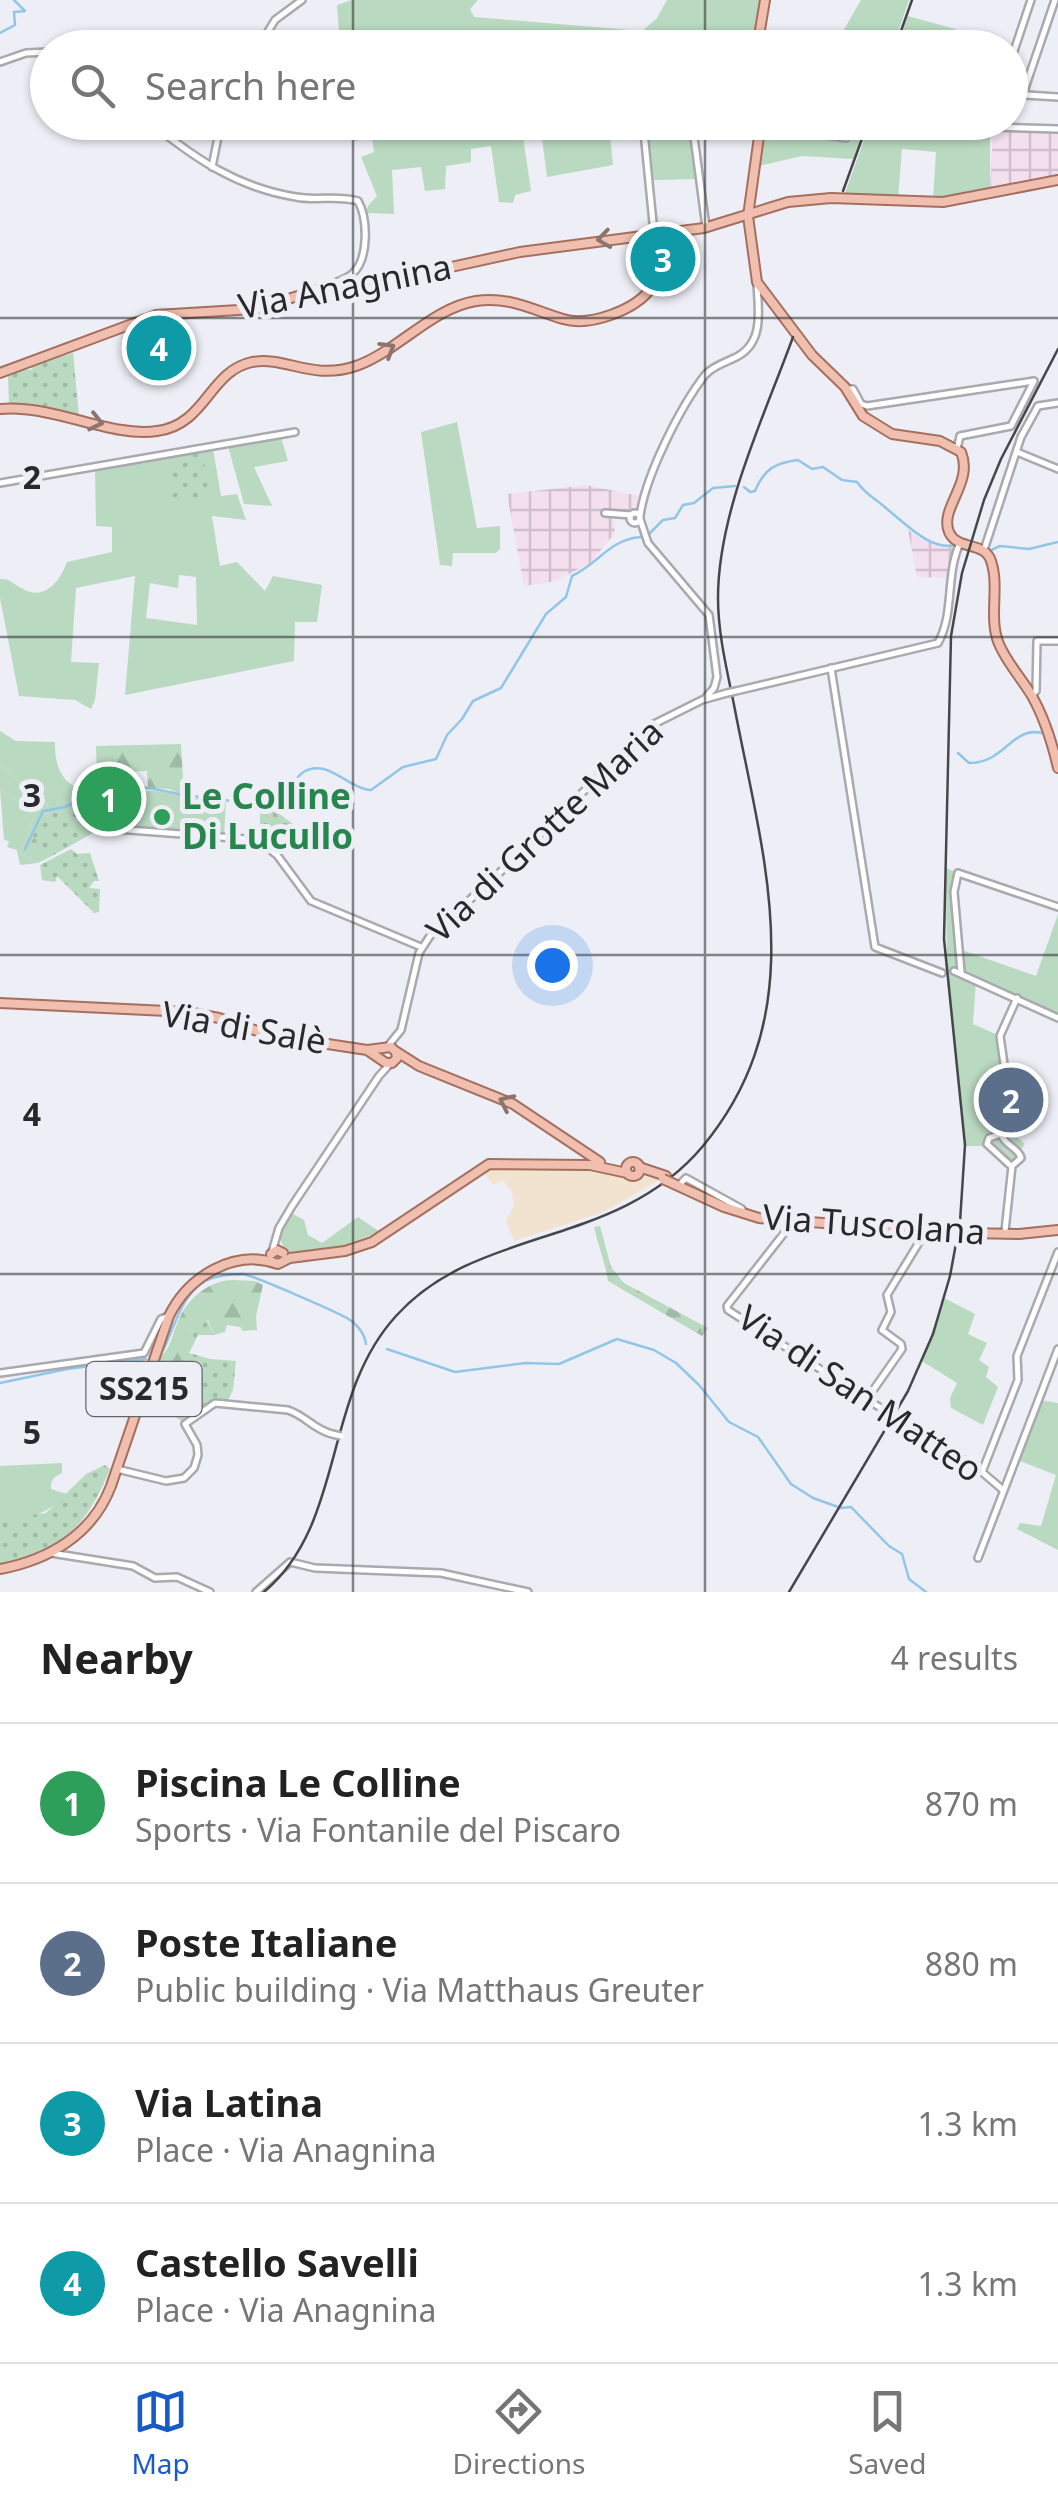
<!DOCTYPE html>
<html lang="en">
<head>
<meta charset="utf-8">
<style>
  :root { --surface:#fff; --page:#f2f2f2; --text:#222; --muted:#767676; --line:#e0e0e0; --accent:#185ac6 }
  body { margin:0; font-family:"Noto Sans",sans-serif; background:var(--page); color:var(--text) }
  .you { position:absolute; left:552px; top:965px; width:35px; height:35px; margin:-25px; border:8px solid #fff; border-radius:50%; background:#1a73e8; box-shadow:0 0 0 15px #1a73e833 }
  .badge { display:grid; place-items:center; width:65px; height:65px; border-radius:50%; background:var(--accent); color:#fff; font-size:32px; font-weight:700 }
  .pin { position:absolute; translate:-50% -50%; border:5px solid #fff; box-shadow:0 2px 10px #0006 }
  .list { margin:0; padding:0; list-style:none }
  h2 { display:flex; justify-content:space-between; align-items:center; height:130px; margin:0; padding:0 40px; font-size:42px }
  h2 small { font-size:32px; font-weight:400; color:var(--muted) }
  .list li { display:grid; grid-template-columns:65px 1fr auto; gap:30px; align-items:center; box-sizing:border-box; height:160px; padding:0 40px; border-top:2px solid var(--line) }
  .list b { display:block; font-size:38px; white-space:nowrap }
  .list p { margin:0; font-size:32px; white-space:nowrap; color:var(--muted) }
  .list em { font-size:32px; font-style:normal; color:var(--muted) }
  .icon { flex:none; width:55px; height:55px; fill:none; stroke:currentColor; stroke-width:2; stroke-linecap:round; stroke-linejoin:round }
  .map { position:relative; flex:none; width:1058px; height:1592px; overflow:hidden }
  .search { position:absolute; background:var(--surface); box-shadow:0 2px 8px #0004; left:30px; right:30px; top:30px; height:110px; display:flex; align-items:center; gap:25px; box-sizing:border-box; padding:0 35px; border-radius:55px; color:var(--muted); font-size:38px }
  .sheet { height:770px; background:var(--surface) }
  nav { display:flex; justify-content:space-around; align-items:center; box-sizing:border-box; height:140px; border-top:2px solid var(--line); background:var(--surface); font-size:28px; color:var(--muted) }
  nav a { display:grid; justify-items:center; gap:5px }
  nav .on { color:var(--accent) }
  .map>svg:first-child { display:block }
  .commercial { fill:#f2e3d0 }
  .industrial { fill:url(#industrial-grid) }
  .grass { fill:#b9d9c0; fill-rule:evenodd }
  .forest { fill:url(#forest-firs) }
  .garden { fill:url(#garden-dots) }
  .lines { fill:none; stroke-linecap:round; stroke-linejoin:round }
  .stream { stroke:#91c6e8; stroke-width:2.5 }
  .minor-casing { stroke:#a9a9af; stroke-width:10 }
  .major-casing { stroke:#a56f5f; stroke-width:12 }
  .minor { stroke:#fff; stroke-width:5 }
  .major { stroke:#f1bfaf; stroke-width:8 }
  .rail { stroke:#47474b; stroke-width:2.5 }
  .minor-bridge-casing { stroke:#a9a9af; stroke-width:10; stroke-linecap:butt }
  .major-bridge-casing { stroke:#a56f5f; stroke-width:12; stroke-linecap:butt }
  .minor-bridge { stroke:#fff; stroke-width:5 }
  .major-bridge { stroke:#f1bfaf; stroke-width:8 }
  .oneway { stroke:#8d746e }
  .grid { fill:none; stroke:#29292c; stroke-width:2.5; stroke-opacity:0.55 }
  .leisure-dot { fill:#2e9e5b; stroke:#eeeff6; stroke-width:4 }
  .labels { text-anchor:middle; stroke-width:10; stroke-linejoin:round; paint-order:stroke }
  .shield { fill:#eeeff6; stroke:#646469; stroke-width:2.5 }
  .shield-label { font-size:32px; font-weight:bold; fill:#29292c }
  .street-label { font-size:35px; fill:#29292c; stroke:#eeeff6 }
  .leisure-label { font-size:35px; font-weight:bold; fill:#27864d; stroke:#eeeff6; text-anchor:start }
  .grid-label { font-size:32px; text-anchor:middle; font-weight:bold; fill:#29292c; stroke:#eeeff6; stroke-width:10; stroke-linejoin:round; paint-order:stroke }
</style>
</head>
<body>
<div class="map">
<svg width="1058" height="1592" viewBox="0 0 1058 1592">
  <defs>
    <pattern id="industrial-grid" width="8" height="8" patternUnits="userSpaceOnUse" patternTransform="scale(2.5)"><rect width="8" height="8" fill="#f3dfee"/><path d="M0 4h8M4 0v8" fill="none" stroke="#d0bfcc"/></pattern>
    <pattern id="forest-firs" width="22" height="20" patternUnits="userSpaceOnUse" patternTransform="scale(2.5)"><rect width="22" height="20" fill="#b9d9c0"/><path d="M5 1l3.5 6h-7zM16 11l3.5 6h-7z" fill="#9fbaa5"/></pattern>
    <pattern id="garden-dots" width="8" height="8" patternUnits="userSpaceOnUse" patternTransform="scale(2.5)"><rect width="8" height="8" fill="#b9d9c0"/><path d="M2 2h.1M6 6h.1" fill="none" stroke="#9fbaa5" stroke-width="1.8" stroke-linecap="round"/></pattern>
  </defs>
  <rect width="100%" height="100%" fill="#eeeff6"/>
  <path class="commercial" d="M506 1167 599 1169 623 1175 627 1179 636 1180 647 1176 659 1180 604 1212 514 1241 506 1221 514 1205 512 1192 502 1180 493 1185 483 1171Z"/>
  <g class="industrial">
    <path d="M993 130 1058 131V177L990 192Z"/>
    <path d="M586 485 639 496 635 508 613 515 615 533 590 563 556 581 524 586 507 494Z"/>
    <path d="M908 530 922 540 953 547 947 578 917 577Z"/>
  </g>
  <g class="grass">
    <path d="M352 0H478L470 9 474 17 642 31 657 18 667 0H760L753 47H340L337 5Z"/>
    <path d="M861 0H909L893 47H828L842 33Z"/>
    <path d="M908 16 955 29 950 47H897Z"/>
    <path d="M990 122V192L933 200 936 152 902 149 898 198 844 196 870 123Z"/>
    <path d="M349 123H521L531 191 515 195 513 203 499 202 491 146 471 149V162L446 166 445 189 425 191 421 167 392 170 394 214 366 213 368 206 377 196 361 157 374 152 372 138 355 141 350 132Z"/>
    <path d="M540 123H616L609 124 613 165 547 177Z"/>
    <path d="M656 123H689L697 179 652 180 646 133 657 130Z"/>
    <path d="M809 123H851L847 136 860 140 853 159 802 156 759 166 763 134 811 133Z"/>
    <path d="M457 422 477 528 500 526V549L496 553H453L452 566 440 565 421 432Z"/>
    <path d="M281 437 288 461 254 467 272 506 244 504 228 446Z"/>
    <path d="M213 449 221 496 237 494 246 520 212 516 220 566 237 562 265 591 273 576 322 585 317 622H295L294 661 125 695 135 576 76 588 71 662 99 663 95 700 91 709 75 700 19 696 0 598V579C12 579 12 584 23 589 45 601 60 581 67 562L112 552V527L96 526 95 470 166 457 175 501 208 495 202 451ZM179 575 196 577 197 625 146 618 150 583 178 588Z"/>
    <path d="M0 731 16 741 55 742C54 769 65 791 95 791V796L76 810 51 813 42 797 0 765Z"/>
    <path d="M0 789 27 807 34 817 20 853 38 863 20 865 17 850 7 847 9 841 4 840Z"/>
    <path d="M103 790 154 791 226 800 224 836 197 831 195 833 104 827 99 823V796Z"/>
    <path d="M946 868 958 873 954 892 959 949 1036 976 1058 914V1018L976 980 973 1024 1000 1036 1005 1060 1002 1134 1009 1131 1025 1144 1019 1152 1021 1158 1012 1166 989 1146H965L947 980Z"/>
    <path d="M293 1214 304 1220 308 1235 322 1243 358 1217 380 1232 333 1249 288 1252C275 1240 281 1224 293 1214Z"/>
    <path d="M944 1298 975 1314 968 1334 987 1343 979 1360 989 1367 986 1377 998 1387 983 1425 951 1408 950 1398 957 1383 922 1361Z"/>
    <path d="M1040 1400 1058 1403V1550L1017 1529 1020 1523 1041 1526 1056 1475 1015 1459Z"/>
    <path d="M62 1463V1473C54 1476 50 1481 51 1489L67 1494C46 1516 29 1518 0 1519V1466Z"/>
  </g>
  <g class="forest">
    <path d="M181 744 184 795 169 789 148 788 147 771 101 773 97 784 96 746Z"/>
    <path d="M0 765 42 797 51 813 44 814 38 841 48 858 38 863 20 853 34 817 27 807 0 789Z"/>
    <path d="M600 1226 611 1267 624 1283 708 1328 702 1336 608 1281C605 1262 599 1248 594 1227Z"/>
    <path d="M232 1280 255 1281 263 1285 256 1316 257 1330 243 1331 240 1327 227 1325 225 1332 214 1335 208 1320 188 1330 195 1333 183 1365 151 1399 145 1395 156 1360C172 1351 172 1332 180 1317 189 1297 210 1281 232 1280Z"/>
  </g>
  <g class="garden">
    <path d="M73 353 79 416 21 406 19 403 9 406 8 373 21 369 33 370 30 366Z"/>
    <path d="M202 451 209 495 174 502 166 457Z"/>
    <path d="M275 792 277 812 298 828 293 830 278 851 260 839V799L267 793Z"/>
    <path d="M95 796 93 833 48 858 33 836 44 814 76 810Z"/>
    <path d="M71 849 77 854 90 853 99 881H94L89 888 100 889 99 912 94 913 57 876 55 882 42 880 40 865Z"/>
    <path d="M206 1318 214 1335H198L189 1353 210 1359 236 1361 233 1390 226 1404 214 1403 185 1424 151 1399 183 1365 194 1333 187 1329Z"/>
    <path d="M105 1465 110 1469C87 1526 61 1552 0 1564V1519L46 1513 86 1474Z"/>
  </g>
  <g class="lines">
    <g class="stream">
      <path d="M0 33 15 25 14 12 25 11 14 0"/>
      <path d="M744 487 750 492 755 491C764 469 775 463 798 460L812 469 823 467 842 480 857 482C866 495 876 499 887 509 906 524 930 551 956 545"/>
      <path d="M648 535 663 520 675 518 683 505 694 503 713 488 735 486"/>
      <path d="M989 551 1000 546 1029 549 1058 542"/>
      <path d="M958 753 969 763C1007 763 1012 723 1046 734"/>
      <path d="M99 792C118 777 164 792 186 795 205 798 223 798 242 804L257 797"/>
      <path d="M259 795C269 789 281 792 290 786 295 783 297 777 302 773 326 756 348 789 371 790L403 767 436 759 447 735 462 719 473 701 501 688 546 614 566 597 572 576C598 564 610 539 641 537"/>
      <path d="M25 849 43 811 65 807 95 794"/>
      <path d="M387 1349 455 1372 525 1363 559 1364 617 1339 654 1350 676 1363 699 1385 729 1422 758 1437 791 1484 813 1498 841 1508 851 1507 889 1546 902 1554 909 1579 926 1592"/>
      <path d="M161 1354C175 1329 179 1297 205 1281 217 1275 231 1274 243 1274 252 1275 342 1314 350 1320 358 1325 365 1335 366 1344"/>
      <path d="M0 1383 67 1369 146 1359"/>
    </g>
    <defs>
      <g id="minor">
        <path d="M258 48 275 20 302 0"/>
        <path d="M0 62 26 53 48 52"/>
        <path d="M1010 63 1031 0"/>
        <path d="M1010 94 1058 97"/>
        <path d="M1022 97 1055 0"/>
        <path d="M150 122C194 158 238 188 296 197 316 201 339 195 358 201 368 219 369 260 352 274 343 282 331 282 322 289"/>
        <path d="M643 122 654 233"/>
        <path d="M692 122 706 227"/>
        <path d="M996 127 1058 129"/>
        <path d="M761 132 800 131 846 138"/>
        <path d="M212 167 221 122"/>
        <path d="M846 389H853L861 404 867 406 1034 381 1011 426 960 436 957 449"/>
        <path d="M1017 452 1058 469"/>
        <path d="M0 483 295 432"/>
        <circle cx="635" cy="518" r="5"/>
        <path d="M605 513 631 515"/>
        <path d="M640 516C645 477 680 407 705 375 713 366 722 364 732 359 764 346 759 314 757 285"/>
        <path d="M640 519 648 543 709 615 717 677 714 688 706 697"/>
        <path d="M984 550 1021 437 1038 406 1058 403"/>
        <path d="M831 668 875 947 942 973"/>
        <path d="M736 691 938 643C955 612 945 576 960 543"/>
        <path d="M1032 696 1036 691 1037 641H1058"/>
        <path d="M103 828 258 840 277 855 311 901 421 947"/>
        <path d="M954 971 1058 1018"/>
        <path d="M961 972 954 892 958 873 1058 907"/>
        <path d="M388 1046 401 1030 419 953 430 936 521 853 650 726 702 700 727 693"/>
        <path d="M1001 1134 1006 1078 1000 1036 1017 998"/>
        <path d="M1001 1134C1005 1146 1019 1148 1021 1158L1012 1166 1005 1231"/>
        <path d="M1001 1134 989 1138 987 1144 1011 1166"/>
        <path d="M681 1183 686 1178 742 1209"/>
        <path d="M792 1223 727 1306 728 1310 890 1414"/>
        <path d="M272 1252 279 1228 292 1206 379 1076 389 1065"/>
        <path d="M0 1373 144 1353 161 1319 169 1316"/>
        <path d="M867 1399 902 1349 901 1344 882 1330 891 1312 887 1295 926 1231"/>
        <path d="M902 1420 982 1472 1003 1490"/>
        <path d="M117 1469 166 1481 184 1478 194 1468 198 1455 197 1445 185 1424 215 1403 288 1410C306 1416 313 1429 332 1434"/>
        <path d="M982 1472 1018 1380 1017 1356 1058 1252"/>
        <path d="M51 1553 133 1566 155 1578 177 1577 210 1592"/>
        <path d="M978 1558 1058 1349"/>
        <path d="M256 1592 290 1562 315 1568 441 1573 528 1592"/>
      </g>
      <g id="major">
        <path d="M757 48 765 0"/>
        <path d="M761 122 748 216 757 282 812 355 845 387 863 416 892 434 940 441 961 452C974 483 939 508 949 532 957 551 985 541 991 561 1000 587 988 618 999 644 1007 663 1022 679 1032 696 1045 719 1052 742 1058 768"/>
        <path d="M0 373 156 315 255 309 321 289 387 281 520 252 704 228 788 202 831 198 943 202 1058 180"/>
        <path d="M0 409C53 404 110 438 157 431 206 425 209 371 252 362 287 356 311 381 356 366 398 351 432 308 476 301 509 296 533 310 563 319 590 327 636 310 652 287 662 274 667 254 674 239V234H669"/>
        <path d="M0 1003 188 1012 219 1018 269 1035 367 1050 391 1047 396 1052 397 1058 392 1063H386L367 1050"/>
        <path d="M397 1052 419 1066 513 1104 600 1162"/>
        <circle cx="633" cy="1169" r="7"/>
        <path d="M639 1167 666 1176"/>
        <path d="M674 1184 724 1207 759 1218 952 1233"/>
        <path d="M967 1233 1019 1234 1058 1230"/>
        <path d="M271 1254 277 1250 283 1253"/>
        <path d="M0 1569C49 1560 93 1534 111 1486L169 1316C188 1277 234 1248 278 1264L290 1258 345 1251 372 1242 489 1164 590 1165 627 1173"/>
      </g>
    </defs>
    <use href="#minor" class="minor-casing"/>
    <use href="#major" class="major-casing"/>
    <use href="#minor" class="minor"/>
    <use href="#major" class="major"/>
    <g class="rail">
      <path d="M895 48 912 0"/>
      <path d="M843 191 868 122"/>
      <path d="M264 1592C346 1523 322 1397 396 1316 479 1224 616 1250 703 1146 813 1013 764 861 735 710 728 674 718 636 718 598 718 512 764 417 793 337"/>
      <path d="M789 1592 908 1391 933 1334 950 1276 960 1222 965 1145 944 939 951 636 962 573 984 500 1001 459 1058 349"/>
    </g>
    <defs>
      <g id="minor-bridge">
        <path d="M727 693 736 691"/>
        <path d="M890 1414 902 1420"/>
        <path d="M332 1434 341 1436"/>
      </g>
      <g id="major-bridge">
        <path d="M663 1179 674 1184"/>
        <path d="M952 1233H967"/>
      </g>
    </defs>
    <use href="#minor-bridge" class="minor-bridge-casing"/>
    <use href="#major-bridge" class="major-bridge-casing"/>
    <use href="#minor-bridge" class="minor-bridge"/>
    <use href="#major-bridge" class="major-bridge"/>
  </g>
  <defs><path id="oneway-chevron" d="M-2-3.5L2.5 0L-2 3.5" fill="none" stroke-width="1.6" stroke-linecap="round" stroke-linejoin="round" transform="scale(2.5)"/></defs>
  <g class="oneway">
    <use href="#oneway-chevron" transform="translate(604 239) rotate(172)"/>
    <use href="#oneway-chevron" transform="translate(388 349) rotate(-31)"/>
    <use href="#oneway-chevron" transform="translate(96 422) rotate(13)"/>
    <use href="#oneway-chevron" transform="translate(506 1102) rotate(-155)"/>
  </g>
  <path class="grid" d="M353 0V48M705 0V48M353 122V1592M705 122V1592M0 318H1058M0 637H1058M0 955H1058M0 1274H1058"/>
  <circle class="leisure-dot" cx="162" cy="817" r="10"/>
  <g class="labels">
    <rect class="shield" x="86.5" y="1362" width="115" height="54" rx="8"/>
    <g class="shield-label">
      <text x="144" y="1400">SS215</text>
    </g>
    <g class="street-label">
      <text transform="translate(345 287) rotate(-11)" y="12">Via Anagnina</text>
      <text transform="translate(545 831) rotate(-43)" y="12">Via di Grotte Maria</text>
      <text transform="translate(244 1028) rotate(10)" y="12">Via di Salè</text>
      <text transform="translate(874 1225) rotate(4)" y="12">Via Tuscolana</text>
      <text transform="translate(860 1394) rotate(34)" y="12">Via di San Matteo</text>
    </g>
    <g class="leisure-label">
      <text x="182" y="809">Le Colline<tspan x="182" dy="40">Di Lucullo</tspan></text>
    </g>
  </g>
  <g class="grid-label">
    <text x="32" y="489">2</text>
    <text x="32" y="807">3</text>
    <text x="32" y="1126">4</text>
    <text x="32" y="1444">5</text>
  </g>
</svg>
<div class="you"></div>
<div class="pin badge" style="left:109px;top:799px;background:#2e9e5b">1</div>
<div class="pin badge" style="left:1011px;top:1100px;background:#5c6f8a">2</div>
<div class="pin badge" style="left:663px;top:259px;background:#0f9aa8">3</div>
<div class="pin badge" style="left:159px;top:348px;background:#0f9aa8">4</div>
<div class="search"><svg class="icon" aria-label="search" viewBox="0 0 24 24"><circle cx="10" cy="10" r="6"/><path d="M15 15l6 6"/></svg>Search here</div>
</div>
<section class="sheet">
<h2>Nearby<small>4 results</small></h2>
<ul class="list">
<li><span class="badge" style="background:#2e9e5b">1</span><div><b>Piscina Le Colline</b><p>Sports · Via Fontanile del Piscaro</p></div><em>870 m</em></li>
<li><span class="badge" style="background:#5c6f8a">2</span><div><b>Poste Italiane</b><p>Public building · Via Matthaus Greuter</p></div><em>880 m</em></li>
<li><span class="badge" style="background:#0f9aa8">3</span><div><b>Via Latina</b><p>Place · Via Anagnina</p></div><em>1.3 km</em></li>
<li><span class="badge" style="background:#0f9aa8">4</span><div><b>Castello Savelli</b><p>Place · Via Anagnina</p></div><em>1.3 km</em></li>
</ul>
</section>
<nav>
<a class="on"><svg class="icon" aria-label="map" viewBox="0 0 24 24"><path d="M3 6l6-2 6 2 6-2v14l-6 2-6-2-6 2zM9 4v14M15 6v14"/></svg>Map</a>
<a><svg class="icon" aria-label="directions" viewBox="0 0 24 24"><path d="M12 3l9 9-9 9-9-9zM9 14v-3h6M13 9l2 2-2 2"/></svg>Directions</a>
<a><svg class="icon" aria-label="saved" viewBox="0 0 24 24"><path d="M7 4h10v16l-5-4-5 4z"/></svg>Saved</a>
</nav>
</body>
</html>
